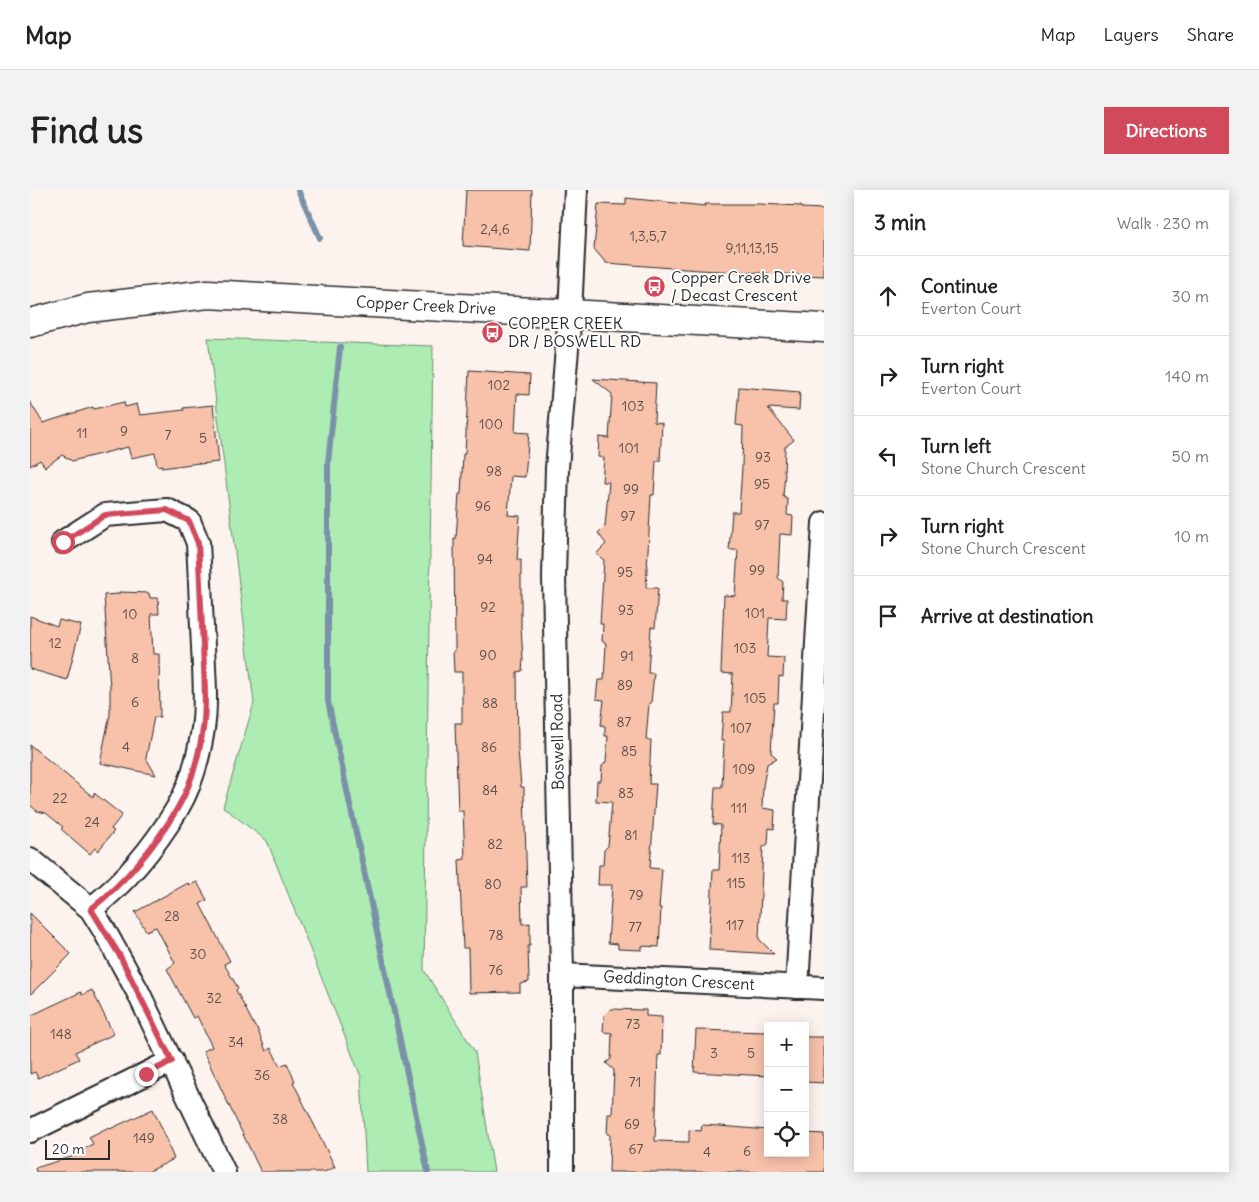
<!DOCTYPE html>
<html lang="en">
<head>
<meta charset="utf-8">
<style>
  :root { --surface:#fff; --page:#f2f2f2; --text:#222; --muted:#767676; --line:#e0e0e0; --accent:#d1495b }
  body { margin:0; font-family:Delius,sans-serif; background:var(--page); color:var(--text) }
  .controls { position:absolute; right:15px; bottom:15px; display:grid; overflow:hidden; border-radius:0px; box-shadow:0 2px 12px #0003 }
  .controls button { width:45px; height:45px; display:grid; place-items:center; padding:0; border:0; border-bottom:1px solid var(--line); background:var(--surface); color:var(--text); font:25px sans-serif }
  .scale { position:absolute; left:15px; bottom:12px; width:65px; box-sizing:border-box; padding-left:5px; border:2px solid #2b2b2b; border-top:0; font-size:14px; line-height:18px; white-space:nowrap; color:#2b2b2b; -webkit-text-stroke:4px #fff; paint-order:stroke }
  .stop { position:absolute; width:15px; height:15px; margin:-11px; border:4px solid #d1495b; border-radius:50%; background:#fff }
  .stop.end { background:#d1495b; border-color:#fff; box-shadow:0 1px 5px #0008 }
  .list { margin:0; padding:0; list-style:none }
  h2 { display:flex; justify-content:space-between; align-items:center; height:65px; margin:0; padding:0 20px; font-size:21px }
  h2 small { font-size:16px; font-weight:400; color:var(--muted) }
  .list li { display:grid; grid-template-columns:32px 1fr auto; gap:15px; align-items:center; box-sizing:border-box; height:80px; padding:0 20px; border-top:1px solid var(--line) }
  .list b { display:block; font-size:19px; white-space:nowrap }
  .list p { margin:0; font-size:16px; white-space:nowrap; color:var(--muted) }
  .list em { font-size:16px; font-style:normal; color:var(--muted) }
  .icon { flex:none; width:28px; height:28px; fill:none; stroke:currentColor; stroke-width:2; stroke-linecap:round; stroke-linejoin:round }
  .map { position:relative; flex:none; width:794px; height:982px; overflow:hidden; border-radius:0px }
  header { display:flex; align-items:center; gap:30px; box-sizing:border-box; height:70px; padding:0 25px; background:var(--surface); border-bottom:1px solid var(--line) }
  header strong { font-size:24px }
  nav { display:flex; gap:28px; margin-inline-start:auto; font-size:18px }
  .intro { display:flex; align-items:center; justify-content:space-between; box-sizing:border-box; height:120px; padding:0 30px }
  h1 { margin:0; font-size:35px }
  .button { padding:12px 22px; border-radius:0px; background:var(--accent); color:#fff; font-size:18px; font-weight:700 }
  main { display:flex; gap:30px; padding:0 30px }
  aside { flex:1; background:var(--surface); border-radius:0px; box-shadow:0 2px 12px #0003 }
  .map>svg:first-child { display:block }
  .green { fill:#adecb3; stroke:#6c8c6f }
  .lines { fill:none; stroke-linecap:round; stroke-linejoin:round }
  .stream { stroke:#7a91a7; stroke-width:6 }
  .building { fill:#f7c1aa; stroke:#2b2b2b }
  .street-casing { stroke:#2b2b2b; stroke-width:26 }
  .secondary-casing { stroke:#2b2b2b; stroke-width:31 }
  .street { stroke:#fff; stroke-width:22 }
  .secondary { stroke:#fff; stroke-width:28 }
  .route { stroke:#d1495b; stroke-width:6 }
  .labels { text-anchor:middle; stroke-width:4; stroke-linejoin:round; paint-order:stroke }
  .number-label { font-size:14px; fill:#5e504b }
  .poi-label { font-size:16px; fill:#2b2b2b; stroke:#fff; text-anchor:start }
  .street-label { font-size:16px; fill:#2b2b2b; stroke:#fff }
</style>
</head>
<body>
<header>
<strong>Map</strong>
<nav><a>Map</a><a>Layers</a><a>Share</a></nav>
</header>
<div class="intro"><h1>Find us</h1><a class="button">Directions</a></div>
<main>
<div class="map">
<svg width="794" height="982" viewBox="0 0 794 982">
  <rect width="100%" height="100%" fill="#fdf3ee"/>
  <filter id="ink" filterUnits="userSpaceOnUse"><feTurbulence type="fractalNoise" baseFrequency=".02" numOctaves="2"/><feDisplacementMap in="SourceGraphic" scale="10" xChannelSelector="R" yChannelSelector="G"/><feConvolveMatrix kernelMatrix="1 2 1 2 8 2 1 2 1" color-interpolation-filters="sRGB"/></filter>
  <g filter="url(#ink)">
    <path class="green" d="M178 148 403 156 394 780 445 862 464 982H336L331 887 237 651 193 617 224 513Z"/>
    <g class="lines">
      <g class="stream">
        <path d="M268 0 290 48"/>
        <path d="M310 157 298 273V511L398 982"/>
      </g>
    </g>
    <g class="building">
      <path d="M436 0H502L500 61 433 56Z"/>
      <path d="M596 8 675 16V14H729L771 16V18L794 19V86L669 80 576 73 564 59 568 14 596 15Z"/>
      <path d="M439 181 500 185 499 205 487 204 485 242 499 243 495 287 481 286 478 325 490 326 487 370H491V436L493 470 492 481 487 482 488 560 491 597H494V604L497 697H491L492 734 500 733V756H498L499 792 490 794V802L439 803 438 758H433L429 670 435 669 433 621H428L425 533H432V482H424L423 461H425L424 349H426L429 304H431L433 264H435Z"/>
      <path d="M563 189 626 193 624 232 632 233 630 271H626L624 305H621L616 398H628L625 438 621 437 618 483H624L621 513H619L616 550H621L619 594H626L620 678 632 679 629 718H631L629 757 612 756V760L588 759V754L578 753 582 695H568L569 675H573L574 660 578 656 582 612 566 611 567 591H571L572 576 576 572 578 546H575V536L571 535 574 510 566 509 568 490H574L576 454 572 451 573 434H570L574 370 566 364 576 354 568 343 575 336 579 292H572L574 268 568 267 569 247 579 248 582 204Z"/>
      <path d="M709 197 770 202 769 220 738 218 764 250 755 257 754 283H755L753 306 758 310 757 325 763 326 762 345 750 344 748 388 753 392 752 409H757L756 429 739 428 737 467 754 468 753 487 749 486 748 513H744L741 563 747 568 737 574 733 596 732 618 745 620 744 639 739 638 738 654 733 657 729 749 744 764 679 760 683 680H689L691 635 683 634 685 597H692L694 551H691L693 522H701L703 484 691 483 694 405 705 406 708 360H699L702 322H709L712 277 713 236 706 235Z"/>
      <path d="M0 212 13 233 63 217 64 219 94 212 95 217 107 214 110 225 154 220 153 218 183 215 189 272 169 274V273L132 278V275L127 276 125 263 101 268 98 257 42 271 32 265 15 277 10 270 0 276Z"/>
      <path d="M89 402 119 403 120 408H128L129 424H121L123 464H129L130 527H124L116 568 126 585 70 573 80 524V498L74 405 89 404Z"/>
      <path d="M0 426 27 436 29 430 51 435 37 490 0 479Z"/>
      <path d="M0 555 63 607 64 603 92 625 81 639 84 641 68 661 65 658 60 664 31 639 33 637 16 623 7 621 0 615Z"/>
      <path d="M167 692 177 710 170 714 200 771 194 774 208 798 206 800 225 837 227 838 236 861 241 858 250 876 257 873 265 891 263 892 305 977 294 982H231L173 861 182 857 167 826 163 828 137 779 145 773 126 737 116 741 105 722 158 693 160 695Z"/>
      <path d="M0 723 41 764 0 805Z"/>
      <path d="M62 800 83 843 82 845 45 862 49 869 8 888 5 882 0 884V826L51 802 52 805Z"/>
      <path d="M580 819 616 820V826L632 827 631 865H628L625 951 659 952V940L671 941 672 935 690 936 738 940 736 963H775V943L794 944V982H579L580 944H577L578 924H582L584 880 576 873 581 869 582 843 573 842 574 825Z"/>
      <path d="M666 840 738 842V886L664 882Z"/>
      <path d="M775 847H794V893L775 892Z"/>
      <path d="M123 919 139 954 138 955 144 969 118 982H6L5 978 51 964 50 960 63 954 59 947 79 937 80 939Z"/>
    </g>
    <g class="lines">
      <defs>
        <g id="street">
          <path d="M33 352 75 325 137 320 159 331 168 353C170 387 171 421 173 456 174 483 177 512 173 539 169 565 161 596 147 619 125 656 95 692 61 719"/>
          <path d="M0 669 61 719 74 740 108 802 194 982"/>
          <path d="M532 785 794 798"/>
          <path d="M767 797 794 333"/>
          <path d="M0 941 142 871"/>
          <path d="M532 982V785L524 386 527 278 540 123 546 0"/>
        </g>
        <path id="secondary" d="M0 133 58 118 178 104 794 138"/>
      </defs>
      <use href="#street" class="street-casing"/>
      <use href="#secondary" class="secondary-casing"/>
      <use href="#street" class="street"/>
      <use href="#secondary" class="secondary"/>
    </g>
  </g>
  <g class="lines" filter="url(#ink)">
    <path class="route" d="M33 352 75 325 137 320 159 331 168 353C170 387 171 421 173 456 174 483 177 512 173 539 169 565 161 596 147 619 125 656 95 692 61 719L90 766 142 871 116 884"/>
  </g>
  <defs>
    <symbol id="bus-disc" viewBox="-11 -11 22 22"><circle r="9.5" fill="#d1495b" stroke="#fff"/><path d="M-5-6H5V4H4V6H2V4H-2V6H-4V4H-5ZM-3.5-4V0h7V-4ZM-3.5 1.2v1.5H-2V1.2ZM2 1.2v1.5H3.5V1.2Z" fill="#fff"/></symbol>
  </defs>
  <g fill-rule="evenodd">
    <use href="#bus-disc" x="612" y="84" width="25" height="25"/>
    <use href="#bus-disc" x="450" y="130" width="25" height="25"/>
  </g>
  <g class="labels">
    <g class="number-label">
      <text x="465" y="44">2,4,6</text>
      <text x="618" y="51">1,3,5,7</text>
      <text x="722" y="63">9,11,13,15</text>
      <text x="469" y="200">102</text>
      <text x="603" y="221">103</text>
      <text x="461" y="239">100</text>
      <text x="94" y="246">9</text>
      <text x="52" y="248">11</text>
      <text x="138" y="250">7</text>
      <text x="173" y="253">5</text>
      <text x="599" y="263">101</text>
      <text x="733" y="272">93</text>
      <text x="464" y="286">98</text>
      <text x="732" y="299">95</text>
      <text x="601" y="304">99</text>
      <text x="453" y="321">96</text>
      <text x="598" y="331">97</text>
      <text x="732" y="340">97</text>
      <text x="455" y="374">94</text>
      <text x="727" y="385">99</text>
      <text x="595" y="387">95</text>
      <text x="458" y="422">92</text>
      <text x="596" y="425">93</text>
      <text x="725" y="428">101</text>
      <text x="100" y="429">10</text>
      <text x="25" y="458">12</text>
      <text x="715" y="463">103</text>
      <text x="458" y="470">90</text>
      <text x="597" y="471">91</text>
      <text x="105" y="473">8</text>
      <text x="595" y="500">89</text>
      <text x="725" y="513">105</text>
      <text x="105" y="517">6</text>
      <text x="460" y="518">88</text>
      <text x="594" y="537">87</text>
      <text x="711" y="543">107</text>
      <text x="96" y="562">4</text>
      <text x="459" y="562">86</text>
      <text x="599" y="566">85</text>
      <text x="714" y="584">109</text>
      <text x="460" y="605">84</text>
      <text x="596" y="608">83</text>
      <text x="30" y="613">22</text>
      <text x="709" y="623">111</text>
      <text x="62" y="637">24</text>
      <text x="601" y="650">81</text>
      <text x="465" y="659">82</text>
      <text x="711" y="673">113</text>
      <text x="706" y="698">115</text>
      <text x="463" y="699">80</text>
      <text x="606" y="710">79</text>
      <text x="142" y="731">28</text>
      <text x="705" y="740">117</text>
      <text x="605" y="742">77</text>
      <text x="466" y="750">78</text>
      <text x="168" y="769">30</text>
      <text x="466" y="785">76</text>
      <text x="184" y="813">32</text>
      <text x="603" y="839">73</text>
      <text x="31" y="849">148</text>
      <text x="206" y="857">34</text>
      <text x="684" y="868">3</text>
      <text x="721" y="868">5</text>
      <text x="232" y="890">36</text>
      <text x="605" y="897">71</text>
      <text x="250" y="934">38</text>
      <text x="602" y="939">69</text>
      <text x="114" y="953">149</text>
      <text x="606" y="964">67</text>
      <text x="717" y="966">6</text>
      <text x="677" y="967">4</text>
    </g>
    <g class="poi-label">
      <text x="641" y="93">Copper Creek Drive<tspan x="641" dy="18">/ Decast Crescent</tspan></text>
      <text x="478" y="139">COPPER CREEK<tspan x="478" dy="18">DR / BOSWELL RD</tspan></text>
    </g>
    <g class="street-label">
      <text transform="translate(396 115) rotate(3)" y="6">Copper Creek Drive</text>
      <text transform="translate(527 552) rotate(-91)" y="6">Boswell Road</text>
      <text transform="translate(649 790) rotate(3)" y="6">Geddington Crescent</text>
    </g>
  </g>
</svg>
<div class="controls">
<button>+</button>
<button>−</button>
<button><svg class="icon" aria-label="locate" viewBox="0 0 24 24"><circle cx="12" cy="12" r="6"/><path d="M12 2v4M12 18v4M2 12h4M18 12h4"/></svg></button>
</div>
<div class="scale">20 m</div>
<div class="stop" style="left:33px;top:352px"></div>
<div class="stop end" style="left:116px;top:884px"></div>
</div>
<aside>
<h2>3 min<small>Walk · 230 m</small></h2>
<ul class="list">
<li><svg class="icon" aria-label="ahead" viewBox="0 0 24 24"><path d="M12 20V5M6 11l6-6 6 6"/></svg><div><b>Continue</b><p>Everton Court</p></div><em>30 m</em></li>
<li><svg class="icon" aria-label="right" viewBox="0 0 24 24"><path d="M7 20v-9h11M14 6l5 5-5 5"/></svg><div><b>Turn right</b><p>Everton Court</p></div><em>140 m</em></li>
<li><svg class="icon" aria-label="left" viewBox="0 0 24 24"><path d="M17 20v-9H6M10 6l-5 5 5 5"/></svg><div><b>Turn left</b><p>Stone Church Crescent</p></div><em>50 m</em></li>
<li><svg class="icon" aria-label="right" viewBox="0 0 24 24"><path d="M7 20v-9h11M14 6l5 5-5 5"/></svg><div><b>Turn right</b><p>Stone Church Crescent</p></div><em>10 m</em></li>
<li><svg class="icon" aria-label="arrive" viewBox="0 0 24 24"><path d="M6 21V4h12l-3 4 3 4H6"/></svg><div><b>Arrive at destination</b></div></li>
</ul>
</aside>
</main>
</body>
</html>
